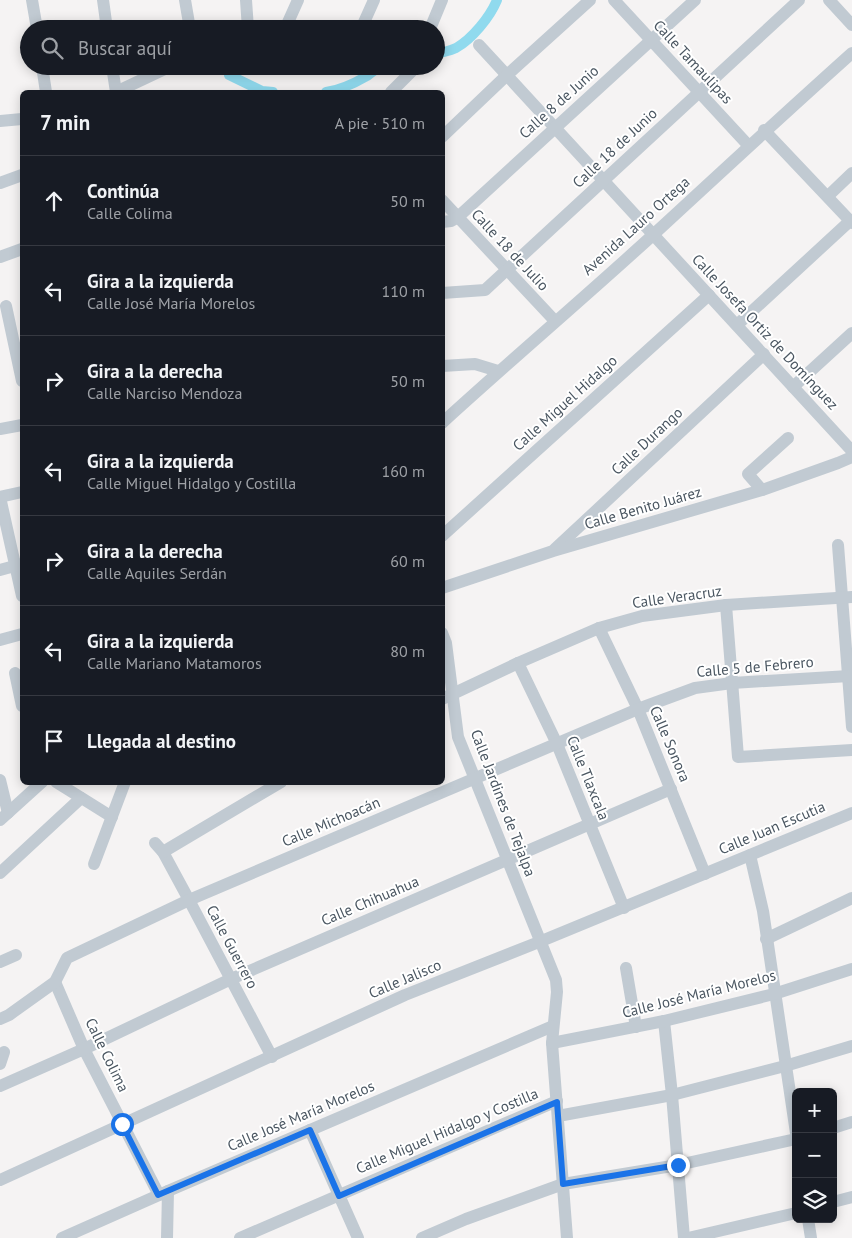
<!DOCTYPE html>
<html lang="es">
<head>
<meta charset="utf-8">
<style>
  :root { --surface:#171b24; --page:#20242c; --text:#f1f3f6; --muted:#9ea1a6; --line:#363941 }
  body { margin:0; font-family:"PT Sans",sans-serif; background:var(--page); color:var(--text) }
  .controls { position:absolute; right:15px; bottom:15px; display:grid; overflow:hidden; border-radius:8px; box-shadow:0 2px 12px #0003 }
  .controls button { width:45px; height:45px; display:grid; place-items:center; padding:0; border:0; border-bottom:1px solid var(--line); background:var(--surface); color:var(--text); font:25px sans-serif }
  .stop { position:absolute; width:15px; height:15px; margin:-11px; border:4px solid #1a73e8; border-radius:50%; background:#fff }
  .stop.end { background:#1a73e8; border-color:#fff; box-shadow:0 1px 5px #0008 }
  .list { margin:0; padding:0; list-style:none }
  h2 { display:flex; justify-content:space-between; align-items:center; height:65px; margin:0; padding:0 20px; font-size:21px }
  h2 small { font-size:16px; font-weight:400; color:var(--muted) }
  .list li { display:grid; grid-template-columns:32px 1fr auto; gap:15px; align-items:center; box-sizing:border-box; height:90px; padding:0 20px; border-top:1px solid var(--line) }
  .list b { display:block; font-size:19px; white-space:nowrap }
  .list p { margin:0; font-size:16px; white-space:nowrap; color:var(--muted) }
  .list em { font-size:16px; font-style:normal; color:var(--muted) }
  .icon { flex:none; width:28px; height:28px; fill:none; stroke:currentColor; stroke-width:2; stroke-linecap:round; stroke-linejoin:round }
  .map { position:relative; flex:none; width:852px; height:1238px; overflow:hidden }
  .search { position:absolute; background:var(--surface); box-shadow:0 2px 12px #0003; left:20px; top:20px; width:425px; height:55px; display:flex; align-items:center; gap:12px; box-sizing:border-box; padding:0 18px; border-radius:28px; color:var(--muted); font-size:19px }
  .panel { position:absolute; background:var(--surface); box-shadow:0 2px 12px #0003; left:20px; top:90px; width:425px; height:695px; border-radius:8px }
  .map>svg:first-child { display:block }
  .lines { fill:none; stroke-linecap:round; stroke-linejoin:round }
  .canal { stroke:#90daee; stroke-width:10 }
  .minor { stroke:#c1cad2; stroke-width:12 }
  .route { stroke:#1a73e8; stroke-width:6 }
  .labels { text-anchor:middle; stroke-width:4; stroke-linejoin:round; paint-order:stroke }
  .street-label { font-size:15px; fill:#4a5661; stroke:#fff }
</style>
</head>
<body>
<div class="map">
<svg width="852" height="1238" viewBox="0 0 852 1238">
  <rect width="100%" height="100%" fill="#f5f3f3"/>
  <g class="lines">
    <g class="canal">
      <path d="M436 54C442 52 450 51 456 48 472 39 490 17 497 0"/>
      <path d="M229 75 262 91 273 92"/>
      <path d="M326 92C340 90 355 83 367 76 373 72 377 67 384 66"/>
    </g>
    <g class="minor">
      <path d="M32 0 37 29"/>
      <path d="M103 0 107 29"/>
      <path d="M185 0 190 29"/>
      <path d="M246 0 248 29"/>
      <path d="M614 0 748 145"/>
      <path d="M829 0 852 25"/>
      <path d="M285 29 298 0"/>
      <path d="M361 29 374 0"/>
      <path d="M430 29 442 0"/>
      <path d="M479 45 852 451"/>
      <path d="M42 66 46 92"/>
      <path d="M112 66 116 92"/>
      <path d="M116 92 171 66"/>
      <path d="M391 92 417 66"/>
      <path d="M0 121 22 119"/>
      <path d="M764 130 852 223"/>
      <path d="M442 137 507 75 590 0"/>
      <path d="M0 183 22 175"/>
      <path d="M828 196 852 173"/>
      <path d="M442 200 555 321"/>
      <path d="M442 222 451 221 458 217 695 0"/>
      <path d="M0 257 22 249"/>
      <path d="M442 293 485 290 799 0"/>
      <path d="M6 306 22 381"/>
      <path d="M737 325 850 221"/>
      <path d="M442 366 475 364 498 371"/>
      <path d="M793 387 852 333"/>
      <path d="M442 423C512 359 584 298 654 234 720 173 785 113 852 53"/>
      <path d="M0 429 22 425"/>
      <path d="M762 490 748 474 788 438"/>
      <path d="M0 497 22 596"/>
      <path d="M0 497 22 492"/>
      <path d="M442 536 709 295"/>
      <path d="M838 545 852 727"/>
      <path d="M555 549 764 354"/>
      <path d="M0 570 22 564"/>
      <path d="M442 588 553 551 762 490 838 463 852 457"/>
      <path d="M726 605 738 757 852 750"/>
      <path d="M599 628 638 709 705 874"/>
      <path d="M442 633 446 643 458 737 556 980 557 992 552 1043 567 1238"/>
      <path d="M0 640 22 634"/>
      <path d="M518 663 557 744 624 908"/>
      <path d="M15 673 22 706"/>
      <path d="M442 699 518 663 599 628 642 616 726 605 852 597"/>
      <path d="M0 780 8 813"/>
      <path d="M56 782 112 817"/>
      <path d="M0 820 42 782"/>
      <path d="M155 843 163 852 189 900 272 1057"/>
      <path d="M163 852 281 782"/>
      <path d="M750 855 763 911 796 1133"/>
      <path d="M94 864 125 782"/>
      <path d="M0 873 81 798"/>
      <path d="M766 939 852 898"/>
      <path d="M0 962 16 955"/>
      <path d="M626 968 636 1027"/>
      <path d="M55 982 84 1049 159 1195"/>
      <path d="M0 1019 9 1015 55 982 67 958 189 900 638 709 695 688 732 683 849 676"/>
      <path d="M664 1021 672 1095 684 1238"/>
      <path d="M552 1043 664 1021 774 994 852 969"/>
      <path d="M0 1064 4 1052"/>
      <path d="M0 1086 84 1049 231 979 671 789"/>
      <path d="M558 1116 672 1095 785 1066 852 1046"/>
      <path d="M833 1128 852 1122"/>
      <path d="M310 1130 358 1238"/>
      <path d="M0 1180 405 995 539 942 852 813"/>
      <path d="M833 1202 852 1197"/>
      <path d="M808 1219 811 1238"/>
      <path d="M62 1238 168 1191 553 1026"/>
      <path d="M167 1238 168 1191"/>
      <path d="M240 1238 557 1101"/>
      <path d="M422 1238 466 1219 563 1184 678 1165 796 1139"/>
      <path d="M688 1238 796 1213"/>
    </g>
  </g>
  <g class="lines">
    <path class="route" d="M122 1124 158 1195 310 1130 339 1196 557 1102 563 1184 678 1165"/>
  </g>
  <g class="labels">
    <g class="street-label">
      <text transform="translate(693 62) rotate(47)" y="5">Calle Tamaulipas</text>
      <text transform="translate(559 102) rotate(-42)" y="5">Calle 8 de Junio</text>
      <text transform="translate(615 148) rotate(-43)" y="5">Calle 18 de Junio</text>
      <text transform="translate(636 226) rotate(-42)" y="5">Avenida Lauro Ortega</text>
      <text transform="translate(510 250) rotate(47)" y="5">Calle 18 de Julio</text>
      <text transform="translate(765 332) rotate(47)" y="5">Calle Josefa Ortiz de Domínguez</text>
      <text transform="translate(565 403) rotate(-42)" y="5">Calle Miguel Hidalgo</text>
      <text transform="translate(647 441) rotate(-43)" y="5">Calle Durango</text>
      <text transform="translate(643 508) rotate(-16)" y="5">Calle Benito Juárez</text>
      <text transform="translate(677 597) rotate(-8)" y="5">Calle Veracruz</text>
      <text transform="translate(755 667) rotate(-5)" y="5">Calle 5 de Febrero</text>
      <text transform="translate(670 744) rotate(67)" y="5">Calle Sonora</text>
      <text transform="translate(588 778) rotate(68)" y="5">Calle Tlaxcala</text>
      <text transform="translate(503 803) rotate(69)" y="5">Calle Jardines de Tejalpa</text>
      <text transform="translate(331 822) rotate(-23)" y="5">Calle Michoacán</text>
      <text transform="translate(772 828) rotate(-23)" y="5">Calle Juan Escutia</text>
      <text transform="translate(370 901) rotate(-23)" y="5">Calle Chihuahua</text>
      <text transform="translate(232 947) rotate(62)" y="5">Calle Guerrero</text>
      <text transform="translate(405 979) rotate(-23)" y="5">Calle Jalisco</text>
      <text transform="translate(699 994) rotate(-14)" y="5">Calle José María Morelos</text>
      <text transform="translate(107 1055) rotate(64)" y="5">Calle Colima</text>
      <text transform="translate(301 1116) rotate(-23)" y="5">Calle José María Morelos</text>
      <text transform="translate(447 1131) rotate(-23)" y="5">Calle Miguel Hidalgo y Costilla</text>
    </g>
  </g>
</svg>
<div class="controls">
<button>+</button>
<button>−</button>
<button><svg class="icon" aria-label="layers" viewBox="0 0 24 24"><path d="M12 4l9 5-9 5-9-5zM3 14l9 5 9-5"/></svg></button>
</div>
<div class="stop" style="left:122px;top:1124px"></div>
<div class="stop end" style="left:678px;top:1165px"></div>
<div class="search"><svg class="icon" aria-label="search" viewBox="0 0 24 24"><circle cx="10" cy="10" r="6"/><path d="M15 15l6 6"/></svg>Buscar aquí</div>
<section class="panel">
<h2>7 min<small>A pie · 510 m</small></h2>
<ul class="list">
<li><svg class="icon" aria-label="ahead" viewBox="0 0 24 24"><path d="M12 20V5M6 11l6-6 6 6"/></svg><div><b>Continúa</b><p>Calle Colima</p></div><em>50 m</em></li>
<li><svg class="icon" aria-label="left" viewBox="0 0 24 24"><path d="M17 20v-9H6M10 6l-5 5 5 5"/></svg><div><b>Gira a la izquierda</b><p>Calle José María Morelos</p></div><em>110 m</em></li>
<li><svg class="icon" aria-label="right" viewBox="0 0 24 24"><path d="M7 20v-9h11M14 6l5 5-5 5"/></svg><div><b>Gira a la derecha</b><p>Calle Narciso Mendoza</p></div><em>50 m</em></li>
<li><svg class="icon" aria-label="left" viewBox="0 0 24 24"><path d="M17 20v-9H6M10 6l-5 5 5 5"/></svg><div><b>Gira a la izquierda</b><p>Calle Miguel Hidalgo y Costilla</p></div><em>160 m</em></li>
<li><svg class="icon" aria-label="right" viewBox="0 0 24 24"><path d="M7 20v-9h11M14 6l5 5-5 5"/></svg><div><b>Gira a la derecha</b><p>Calle Aquiles Serdán</p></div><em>60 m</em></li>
<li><svg class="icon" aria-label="left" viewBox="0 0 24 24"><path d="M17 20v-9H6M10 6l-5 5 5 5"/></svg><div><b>Gira a la izquierda</b><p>Calle Mariano Matamoros</p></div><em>80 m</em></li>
<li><svg class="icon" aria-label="arrive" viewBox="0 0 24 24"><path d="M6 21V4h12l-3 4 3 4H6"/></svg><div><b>Llegada al destino</b></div></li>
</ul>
</section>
</div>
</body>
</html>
